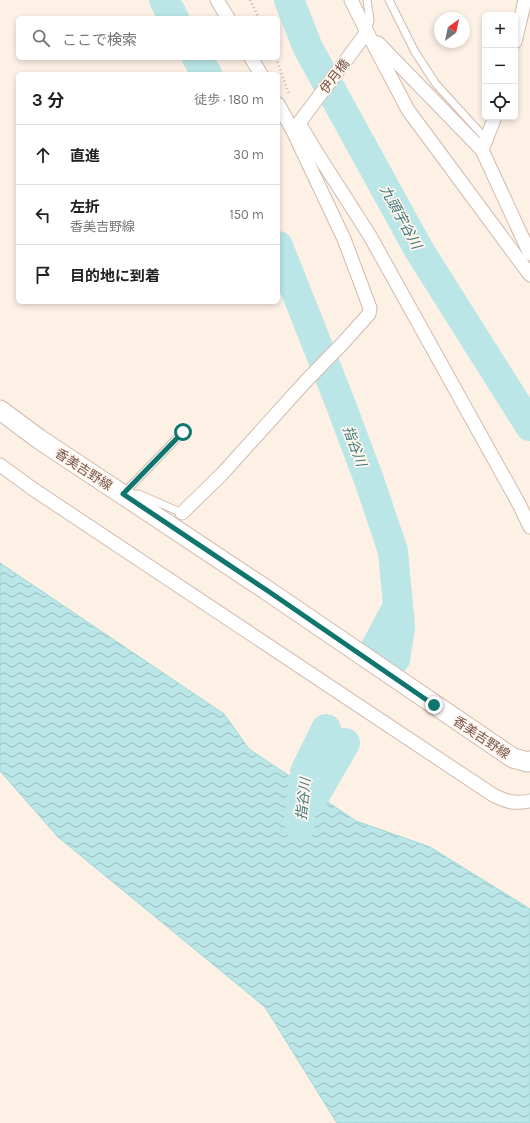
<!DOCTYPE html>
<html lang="ja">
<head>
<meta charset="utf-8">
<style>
  :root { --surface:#fff; --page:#f2f2f2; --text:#222; --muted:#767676; --line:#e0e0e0 }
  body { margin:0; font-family:Karla,"Noto Sans JP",sans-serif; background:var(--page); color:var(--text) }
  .controls { position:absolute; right:12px; top:12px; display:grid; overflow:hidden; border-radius:6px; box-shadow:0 2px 6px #0003 }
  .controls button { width:36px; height:36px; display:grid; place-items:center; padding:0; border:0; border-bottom:1px solid var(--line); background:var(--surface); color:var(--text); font:20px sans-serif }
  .compass { position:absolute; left:434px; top:12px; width:36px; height:36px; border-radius:50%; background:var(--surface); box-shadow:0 2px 6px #0003; rotate:33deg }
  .stop { position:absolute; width:12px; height:12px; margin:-9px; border:3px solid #0f766e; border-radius:50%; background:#fff }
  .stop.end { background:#0f766e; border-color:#fff; box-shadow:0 1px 4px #0008 }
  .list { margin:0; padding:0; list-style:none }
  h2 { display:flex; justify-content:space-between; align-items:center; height:52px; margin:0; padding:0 16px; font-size:17px }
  h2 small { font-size:13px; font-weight:400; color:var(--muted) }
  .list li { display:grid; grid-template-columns:26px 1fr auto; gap:12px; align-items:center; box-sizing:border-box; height:60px; padding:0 16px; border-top:1px solid var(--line) }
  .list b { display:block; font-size:15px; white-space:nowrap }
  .list p { margin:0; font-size:13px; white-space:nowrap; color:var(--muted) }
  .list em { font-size:13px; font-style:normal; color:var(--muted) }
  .icon { flex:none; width:22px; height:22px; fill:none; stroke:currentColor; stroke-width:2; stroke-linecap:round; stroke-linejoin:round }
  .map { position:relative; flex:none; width:530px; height:1123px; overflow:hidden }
  .search { position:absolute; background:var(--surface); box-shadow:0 2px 6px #0003; left:16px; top:16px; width:264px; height:44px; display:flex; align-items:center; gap:10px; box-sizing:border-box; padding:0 14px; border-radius:6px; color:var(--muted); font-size:15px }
  .panel { position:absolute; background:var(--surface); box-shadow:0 2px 6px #0003; left:16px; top:72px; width:264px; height:232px; border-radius:6px }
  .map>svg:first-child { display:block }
  .water { fill:url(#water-waves); stroke:#a0d7d9 }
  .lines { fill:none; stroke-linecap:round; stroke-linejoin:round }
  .river { stroke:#bae6e7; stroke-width:30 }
  .lane-casing { stroke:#d1baae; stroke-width:9 }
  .street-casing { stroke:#d1baae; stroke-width:15 }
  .secondary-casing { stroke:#d4b9ac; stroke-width:21 }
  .path { stroke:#d8afa0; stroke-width:2.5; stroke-dasharray:1 3; stroke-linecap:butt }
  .lane { stroke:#fff; stroke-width:7 }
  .street { stroke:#fff; stroke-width:13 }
  .secondary { stroke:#fff; stroke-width:19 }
  .route { stroke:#0f766e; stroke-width:5 }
  .labels { text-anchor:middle; stroke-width:3.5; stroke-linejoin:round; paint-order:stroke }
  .street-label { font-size:13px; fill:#77554a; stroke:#fff6ed }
  .water-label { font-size:14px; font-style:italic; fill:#3d797c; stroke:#fff6ed }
</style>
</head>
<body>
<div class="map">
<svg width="530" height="1123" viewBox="0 0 530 1123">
  <defs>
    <pattern id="water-waves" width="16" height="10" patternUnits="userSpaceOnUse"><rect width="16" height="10" fill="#bae6e7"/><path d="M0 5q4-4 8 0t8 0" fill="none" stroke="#9cbdbd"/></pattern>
  </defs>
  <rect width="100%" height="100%" fill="#fdf1e6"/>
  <path class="water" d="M0 563 224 714 249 749 356 821 430 847 530 909V1123H337L265 1007 58 837 0 771Z"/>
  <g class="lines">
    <g class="river">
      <path d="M164 0 174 18"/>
      <path d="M289 0 308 48 419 250 530 426"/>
      <path d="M197 58 207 74"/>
      <path d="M278 246 339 400 369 480 393 551 398 606 376 647"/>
      <path d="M395 659 400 628 399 614"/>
      <path d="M312 800 345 743"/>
      <path d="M300 826 299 823 305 772 326 729"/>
    </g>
    <defs>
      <g id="lane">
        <path d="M389 0 415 52 436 84 486 139"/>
        <path d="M367 31 370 20 367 0"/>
        <path d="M123 494 183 432"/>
        <path d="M133 494H139L182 513"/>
      </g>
      <g id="street">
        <path d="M217 0 228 18"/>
        <path d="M351 0 367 32 408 110 530 275"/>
        <path d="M515 42 525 0"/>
        <path d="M378 43 482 150 530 254"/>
        <path d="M251 58 261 74"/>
        <path d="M278 104 293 131 367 32"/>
        <path d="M299 123 317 153 370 236 519 504 530 527"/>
        <path d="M482 150 495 117"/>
        <path d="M0 465 33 489 493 795C507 802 514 804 530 801"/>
        <path d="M182 513 222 474 306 381 342 344 369 314 370 308 344 239 293 131"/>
      </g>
      <path id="secondary" d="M0 410 39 439 268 591 513 758 528 762 530 761"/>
    </defs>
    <use href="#lane" class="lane-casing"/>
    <use href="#street" class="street-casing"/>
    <use href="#secondary" class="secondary-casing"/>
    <g class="path">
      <path d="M250 0 259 18"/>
      <path d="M276 58 289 94"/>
    </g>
    <use href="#lane" class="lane"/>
    <use href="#street" class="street"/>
    <use href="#secondary" class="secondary"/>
  </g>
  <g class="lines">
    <path class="route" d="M183 432 123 494 268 591 434 705"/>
  </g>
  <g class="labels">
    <g class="street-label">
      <text transform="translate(334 76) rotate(-53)" y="5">伊月橋</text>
      <text transform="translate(84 469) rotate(33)" y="5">香美吉野線</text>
      <text transform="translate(482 737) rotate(34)" y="5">香美吉野線</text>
    </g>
    <g class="water-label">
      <text transform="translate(401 217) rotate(61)" y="5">九頭宇谷川</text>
      <text transform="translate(355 446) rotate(70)" y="5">指谷川</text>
      <text transform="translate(303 799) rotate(-84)" y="5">指谷川</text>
    </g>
  </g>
</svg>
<div class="controls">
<button>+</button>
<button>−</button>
<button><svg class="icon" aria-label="locate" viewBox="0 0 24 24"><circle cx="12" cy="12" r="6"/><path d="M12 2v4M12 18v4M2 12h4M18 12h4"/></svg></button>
</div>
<svg class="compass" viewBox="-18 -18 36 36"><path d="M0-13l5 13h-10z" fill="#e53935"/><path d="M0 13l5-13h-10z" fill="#767676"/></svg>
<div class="stop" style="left:183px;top:432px"></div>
<div class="stop end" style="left:434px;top:705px"></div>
<div class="search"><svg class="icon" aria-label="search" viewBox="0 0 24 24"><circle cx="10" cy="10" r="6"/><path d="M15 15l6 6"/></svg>ここで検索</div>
<section class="panel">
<h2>3 分<small>徒歩 · 180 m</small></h2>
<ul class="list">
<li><svg class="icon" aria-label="ahead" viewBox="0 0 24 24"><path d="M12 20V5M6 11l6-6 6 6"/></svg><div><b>直進</b></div><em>30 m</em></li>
<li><svg class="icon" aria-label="left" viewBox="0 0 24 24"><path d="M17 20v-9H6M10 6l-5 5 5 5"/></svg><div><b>左折</b><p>香美吉野線</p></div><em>150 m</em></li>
<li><svg class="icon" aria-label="arrive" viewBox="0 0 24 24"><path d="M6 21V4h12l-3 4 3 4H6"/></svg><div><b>目的地に到着</b></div></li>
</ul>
</section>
</div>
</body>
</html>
